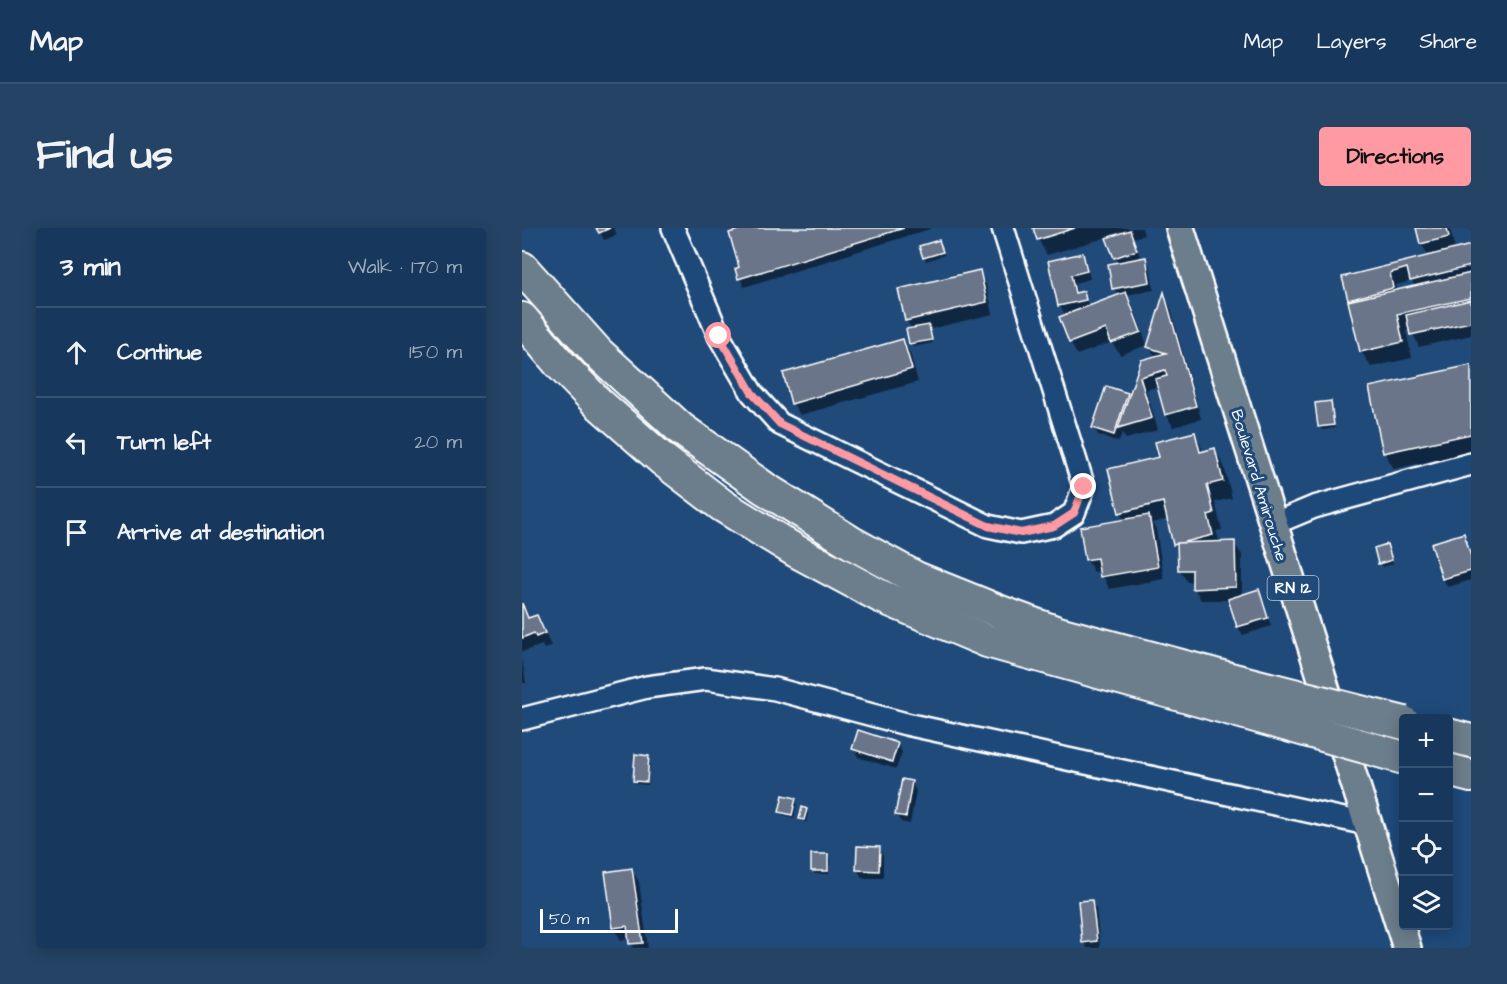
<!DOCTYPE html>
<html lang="en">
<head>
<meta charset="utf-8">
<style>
  :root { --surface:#17385c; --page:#244365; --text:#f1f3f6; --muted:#9eacbb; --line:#365272; --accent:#ff9aa2 }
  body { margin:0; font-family:"Architects Daughter",sans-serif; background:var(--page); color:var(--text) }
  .controls { position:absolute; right:18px; bottom:18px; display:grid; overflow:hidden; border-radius:6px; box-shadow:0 3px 15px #0003 }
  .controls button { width:54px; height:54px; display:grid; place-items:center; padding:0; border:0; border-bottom:2px solid var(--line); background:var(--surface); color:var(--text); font:30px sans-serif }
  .scale { position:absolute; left:18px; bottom:15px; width:138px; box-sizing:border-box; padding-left:6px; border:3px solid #fff; border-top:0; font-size:16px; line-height:21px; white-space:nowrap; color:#fff; -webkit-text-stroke:4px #1f4a7a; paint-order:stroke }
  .stop { position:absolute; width:18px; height:18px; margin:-14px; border:4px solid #ff9aa2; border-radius:50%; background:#fff }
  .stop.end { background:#ff9aa2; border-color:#fff; box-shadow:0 2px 6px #0008 }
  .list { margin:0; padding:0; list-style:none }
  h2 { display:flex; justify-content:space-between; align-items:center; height:78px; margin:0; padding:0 24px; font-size:26px }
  h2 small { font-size:20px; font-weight:400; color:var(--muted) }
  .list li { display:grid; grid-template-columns:39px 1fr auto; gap:18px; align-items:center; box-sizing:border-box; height:90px; padding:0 24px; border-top:2px solid var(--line) }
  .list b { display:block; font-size:22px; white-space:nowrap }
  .list em { font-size:20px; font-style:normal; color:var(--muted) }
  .icon { flex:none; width:33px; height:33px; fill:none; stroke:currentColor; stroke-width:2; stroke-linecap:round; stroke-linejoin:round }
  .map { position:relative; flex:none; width:949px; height:720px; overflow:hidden; border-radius:6px }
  header { display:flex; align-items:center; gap:36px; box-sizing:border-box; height:84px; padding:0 30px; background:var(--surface); border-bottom:2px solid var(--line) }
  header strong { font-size:28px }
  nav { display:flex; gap:33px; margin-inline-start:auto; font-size:21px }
  .intro { display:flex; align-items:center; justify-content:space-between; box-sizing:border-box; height:144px; padding:0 36px }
  h1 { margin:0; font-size:42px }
  .button { padding:15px 27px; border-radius:6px; background:var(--accent); color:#111; font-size:21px; font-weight:700 }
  main { display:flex; gap:36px; padding:0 36px }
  aside { flex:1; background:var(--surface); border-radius:6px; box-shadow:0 3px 15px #0003 }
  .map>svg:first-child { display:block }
  .shadow { fill:#0007; fill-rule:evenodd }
  .building { fill:#6a7589; stroke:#fff; stroke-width:1.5 }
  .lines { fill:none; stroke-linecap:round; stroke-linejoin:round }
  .minor-casing { stroke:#fff; stroke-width:26 }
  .major-casing { stroke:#fff; stroke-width:32 }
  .highway-casing { stroke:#fff; stroke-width:36 }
  .minor { stroke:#1f4a7a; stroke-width:21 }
  .major { stroke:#6c7d8b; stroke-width:27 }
  .highway { stroke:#6c7d8b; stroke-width:32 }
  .highway-bridge-casing { stroke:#fff; stroke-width:36; stroke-linecap:butt }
  .highway-bridge { stroke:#6c7d8b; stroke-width:32 }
  .route { stroke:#ff9aa2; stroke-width:8 }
  .labels { text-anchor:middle; stroke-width:6; stroke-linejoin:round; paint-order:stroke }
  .shield { fill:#1f4a7a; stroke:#bcc9d7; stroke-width:1.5 }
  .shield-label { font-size:15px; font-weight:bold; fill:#fff }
  .street-label { font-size:16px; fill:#fff; stroke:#1f4a7a }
</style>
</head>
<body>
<header>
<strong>Map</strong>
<nav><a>Map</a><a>Layers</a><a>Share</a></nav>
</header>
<div class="intro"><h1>Find us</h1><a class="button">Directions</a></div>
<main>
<aside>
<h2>3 min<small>Walk · 170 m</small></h2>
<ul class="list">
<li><svg class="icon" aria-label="ahead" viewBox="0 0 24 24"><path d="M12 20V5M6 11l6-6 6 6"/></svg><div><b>Continue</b></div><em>150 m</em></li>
<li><svg class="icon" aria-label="left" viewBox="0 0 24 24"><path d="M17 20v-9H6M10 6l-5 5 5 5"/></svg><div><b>Turn left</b></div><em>20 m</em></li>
<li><svg class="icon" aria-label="arrive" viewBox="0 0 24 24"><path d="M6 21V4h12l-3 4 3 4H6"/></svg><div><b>Arrive at destination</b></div></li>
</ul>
</aside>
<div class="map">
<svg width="949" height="720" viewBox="0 0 949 720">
  <rect width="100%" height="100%" fill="#1f4a7a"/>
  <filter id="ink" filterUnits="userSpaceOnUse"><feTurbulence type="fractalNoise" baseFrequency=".0167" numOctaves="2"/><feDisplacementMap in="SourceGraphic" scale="12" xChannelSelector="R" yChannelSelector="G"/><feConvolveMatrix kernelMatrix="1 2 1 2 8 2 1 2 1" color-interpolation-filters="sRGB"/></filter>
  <g filter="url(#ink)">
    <g class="shadow">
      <path d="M76 0H92L95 7 82 12Z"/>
      <path d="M227 0H411L222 59 215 42 219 40Z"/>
      <path d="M513 0H620L622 7 611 10 619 31H623L628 39 632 62 604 67 611 78 625 117 598 127 590 114 555 127 548 114 544 88 538 78 528 34 560 26 564 34 568 51 553 55 555 66 561 65 567 79 597 68 592 60 596 35 586 9 525 27 516 11Z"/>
      <path d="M896 0H928L933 22 949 18V107L897 119 889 101 884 103 890 130 849 139 839 123 822 50 907 29 899 15ZM890 53 893 60 875 64 874 57Z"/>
      <path d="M419 17 422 27 404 33 402 29Z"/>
      <path d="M457 44 464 56 471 86 408 101 411 115 391 119 386 102H390L385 93 378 62Z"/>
      <path d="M643 68 648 78 679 191 651 199 644 186 637 158 624 162 636 202 604 211 600 205 597 214 576 207 572 199 605 167 607 170 620 134 634 130 627 118Z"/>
      <path d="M381 113 388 125 396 154 278 187 271 175Z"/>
      <path d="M949 138V224L872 241 863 225Z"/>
      <path d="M808 175 813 200 800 202 798 199Z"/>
      <path d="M673 206 682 225 693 222 702 238 710 270 693 274 700 302 694 303 698 315H712L720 327V368L736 363 741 371 749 398 721 407 716 399 708 372H679L672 360V354H665L658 342 657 324 653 316 647 291 630 295 634 301 642 351 587 361 579 343 572 344 565 332 603 293 598 285 638 230Z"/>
      <path d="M942 307 949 325V352L926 359 921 351Z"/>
      <path d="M865 318 871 336 860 339 858 335Z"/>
      <path d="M0 373 8 392 15 388 29 418 22 421 20 417 0 424Z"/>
      <path d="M0 431 4 455H0Z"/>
      <path d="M375 516 380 524 374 541 336 529 332 521Z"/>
      <path d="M126 529 128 533 126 557 115 556 113 552Z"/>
      <path d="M390 555 394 563 388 596 379 594 375 586Z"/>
      <path d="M273 571 275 575 272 590 261 587 259 584Z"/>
      <path d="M284 582 286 586 284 595 278 590Z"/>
      <path d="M357 620 361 628V650H340L336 642Z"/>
      <path d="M306 627 308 631 307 646H293L291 642Z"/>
      <path d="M110 642 117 654 126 720H111L108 710 99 712 92 700Z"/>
      <path d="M569 673 574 681 578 720H565L562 714Z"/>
    </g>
    <g class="building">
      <path d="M74 0H88L77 5Z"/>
      <path d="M222 0H382L216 51 213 41 217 39 207 5Z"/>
      <path d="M511 0H553L515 12Z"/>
      <path d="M894 0H925L927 9 898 16Z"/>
      <path d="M608 2 615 22 592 30 584 10Z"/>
      <path d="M417 12 421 24 401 30 397 18Z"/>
      <path d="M949 17V38L888 53 885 40 868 45 871 60 826 72 820 49Z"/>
      <path d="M561 25 565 43 549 47 553 65 562 63 564 72 536 78 526 33Z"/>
      <path d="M624 29 628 54 590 61 586 36Z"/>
      <path d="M458 42 465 74 383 93 376 61Z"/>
      <path d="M949 45V70L875 86 881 114 838 124 826 73Z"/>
      <path d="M604 64 619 104 589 115 584 101 547 115 537 89Z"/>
      <path d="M642 64 674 178 643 187 633 151 645 148 643 142 618 149 630 190 596 200 619 132 644 125 625 119Z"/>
      <path d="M949 72V94L888 107 884 87Z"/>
      <path d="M407 97 410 112 387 116 384 101Z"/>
      <path d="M381 111 390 141 269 176 261 145Z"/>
      <path d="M949 137V206L861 225 847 159Z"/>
      <path d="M584 158 606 165 592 207 570 200Z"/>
      <path d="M809 173 812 197 796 199 793 175Z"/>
      <path d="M673 204 678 224 693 220 701 253 685 257 692 285 686 287 691 307 651 317 641 274 597 285 586 241 637 229 633 214Z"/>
      <path d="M627 287 636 339 578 349 575 330 563 332 558 299Z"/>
      <path d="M942 305 949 329V343L920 351 909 315Z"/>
      <path d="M713 313 714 359 670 361V342H656L655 315Z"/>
      <path d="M865 316 870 332 856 336 852 320Z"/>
      <path d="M737 361 746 390 715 399 706 371Z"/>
      <path d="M0 375 6 390 15 387 23 405 14 409 12 405 0 410Z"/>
      <path d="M336 502 376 515 370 534 330 521Z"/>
      <path d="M113 526 127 528 125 554 111 553Z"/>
      <path d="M380 551 390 553 384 589 373 587Z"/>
      <path d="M261 567 274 570 270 587 257 584Z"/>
      <path d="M280 579 285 581 282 592 277 591Z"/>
      <path d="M335 618 358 619 357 643 334 642Z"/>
      <rect x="289" y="626" width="17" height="17"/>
      <path d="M110 640 121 715 107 716 105 698 91 700 83 644Z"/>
      <path d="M570 672 575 713 560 715 556 673Z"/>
    </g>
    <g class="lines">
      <defs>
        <g id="minor">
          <path d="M151 0 197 108 230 165 258 196 466 298 499 305 532 298 552 285 562 259 481 0"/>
          <path d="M751 296 792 279 949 236"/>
          <path d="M0 491 125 459 184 451 253 461 384 496 845 596"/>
        </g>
        <path id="major" d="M658 0 885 720"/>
        <g id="highway">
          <path d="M0 40 75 124 159 201 242 260 330 315 394 350 481 385 536 405 704 450"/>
          <path d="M0 91 37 135 75 174 141 232 201 278 274 323 358 368 465 413 691 476"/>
          <path d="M926 507 949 513"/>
          <path d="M926 542 949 548"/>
        </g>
      </defs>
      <use href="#minor" class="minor-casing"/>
      <use href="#major" class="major-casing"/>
      <use href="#highway" class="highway-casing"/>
      <use href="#minor" class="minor"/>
      <use href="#major" class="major"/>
      <use href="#highway" class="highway"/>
      <defs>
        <g id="highway-bridge">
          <path d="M704 450 882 495"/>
          <path d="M691 476 882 530"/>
        </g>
      </defs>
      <use href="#highway-bridge" class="highway-bridge-casing"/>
      <use href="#highway-bridge" class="highway-bridge"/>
    </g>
  </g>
  <g class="lines" filter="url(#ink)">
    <path class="route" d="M197 108 230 165 258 196 466 298 499 305 532 298 552 285 562 259"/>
  </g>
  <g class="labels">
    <rect class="shield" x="745.5" y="348" width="51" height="24" rx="4.5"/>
    <g class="shield-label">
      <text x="771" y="365">RN 12</text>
    </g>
    <g class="street-label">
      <text transform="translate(738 257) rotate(73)" y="6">Boulevard Amirouche</text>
    </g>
  </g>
</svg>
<div class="controls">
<button>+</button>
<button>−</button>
<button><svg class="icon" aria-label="locate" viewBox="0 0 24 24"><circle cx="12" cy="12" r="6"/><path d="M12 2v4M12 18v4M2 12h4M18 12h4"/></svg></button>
<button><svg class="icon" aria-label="layers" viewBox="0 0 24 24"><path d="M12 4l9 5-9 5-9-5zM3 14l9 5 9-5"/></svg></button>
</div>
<div class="scale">50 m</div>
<div class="stop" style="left:197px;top:108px"></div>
<div class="stop end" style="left:562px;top:259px"></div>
</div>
</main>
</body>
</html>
